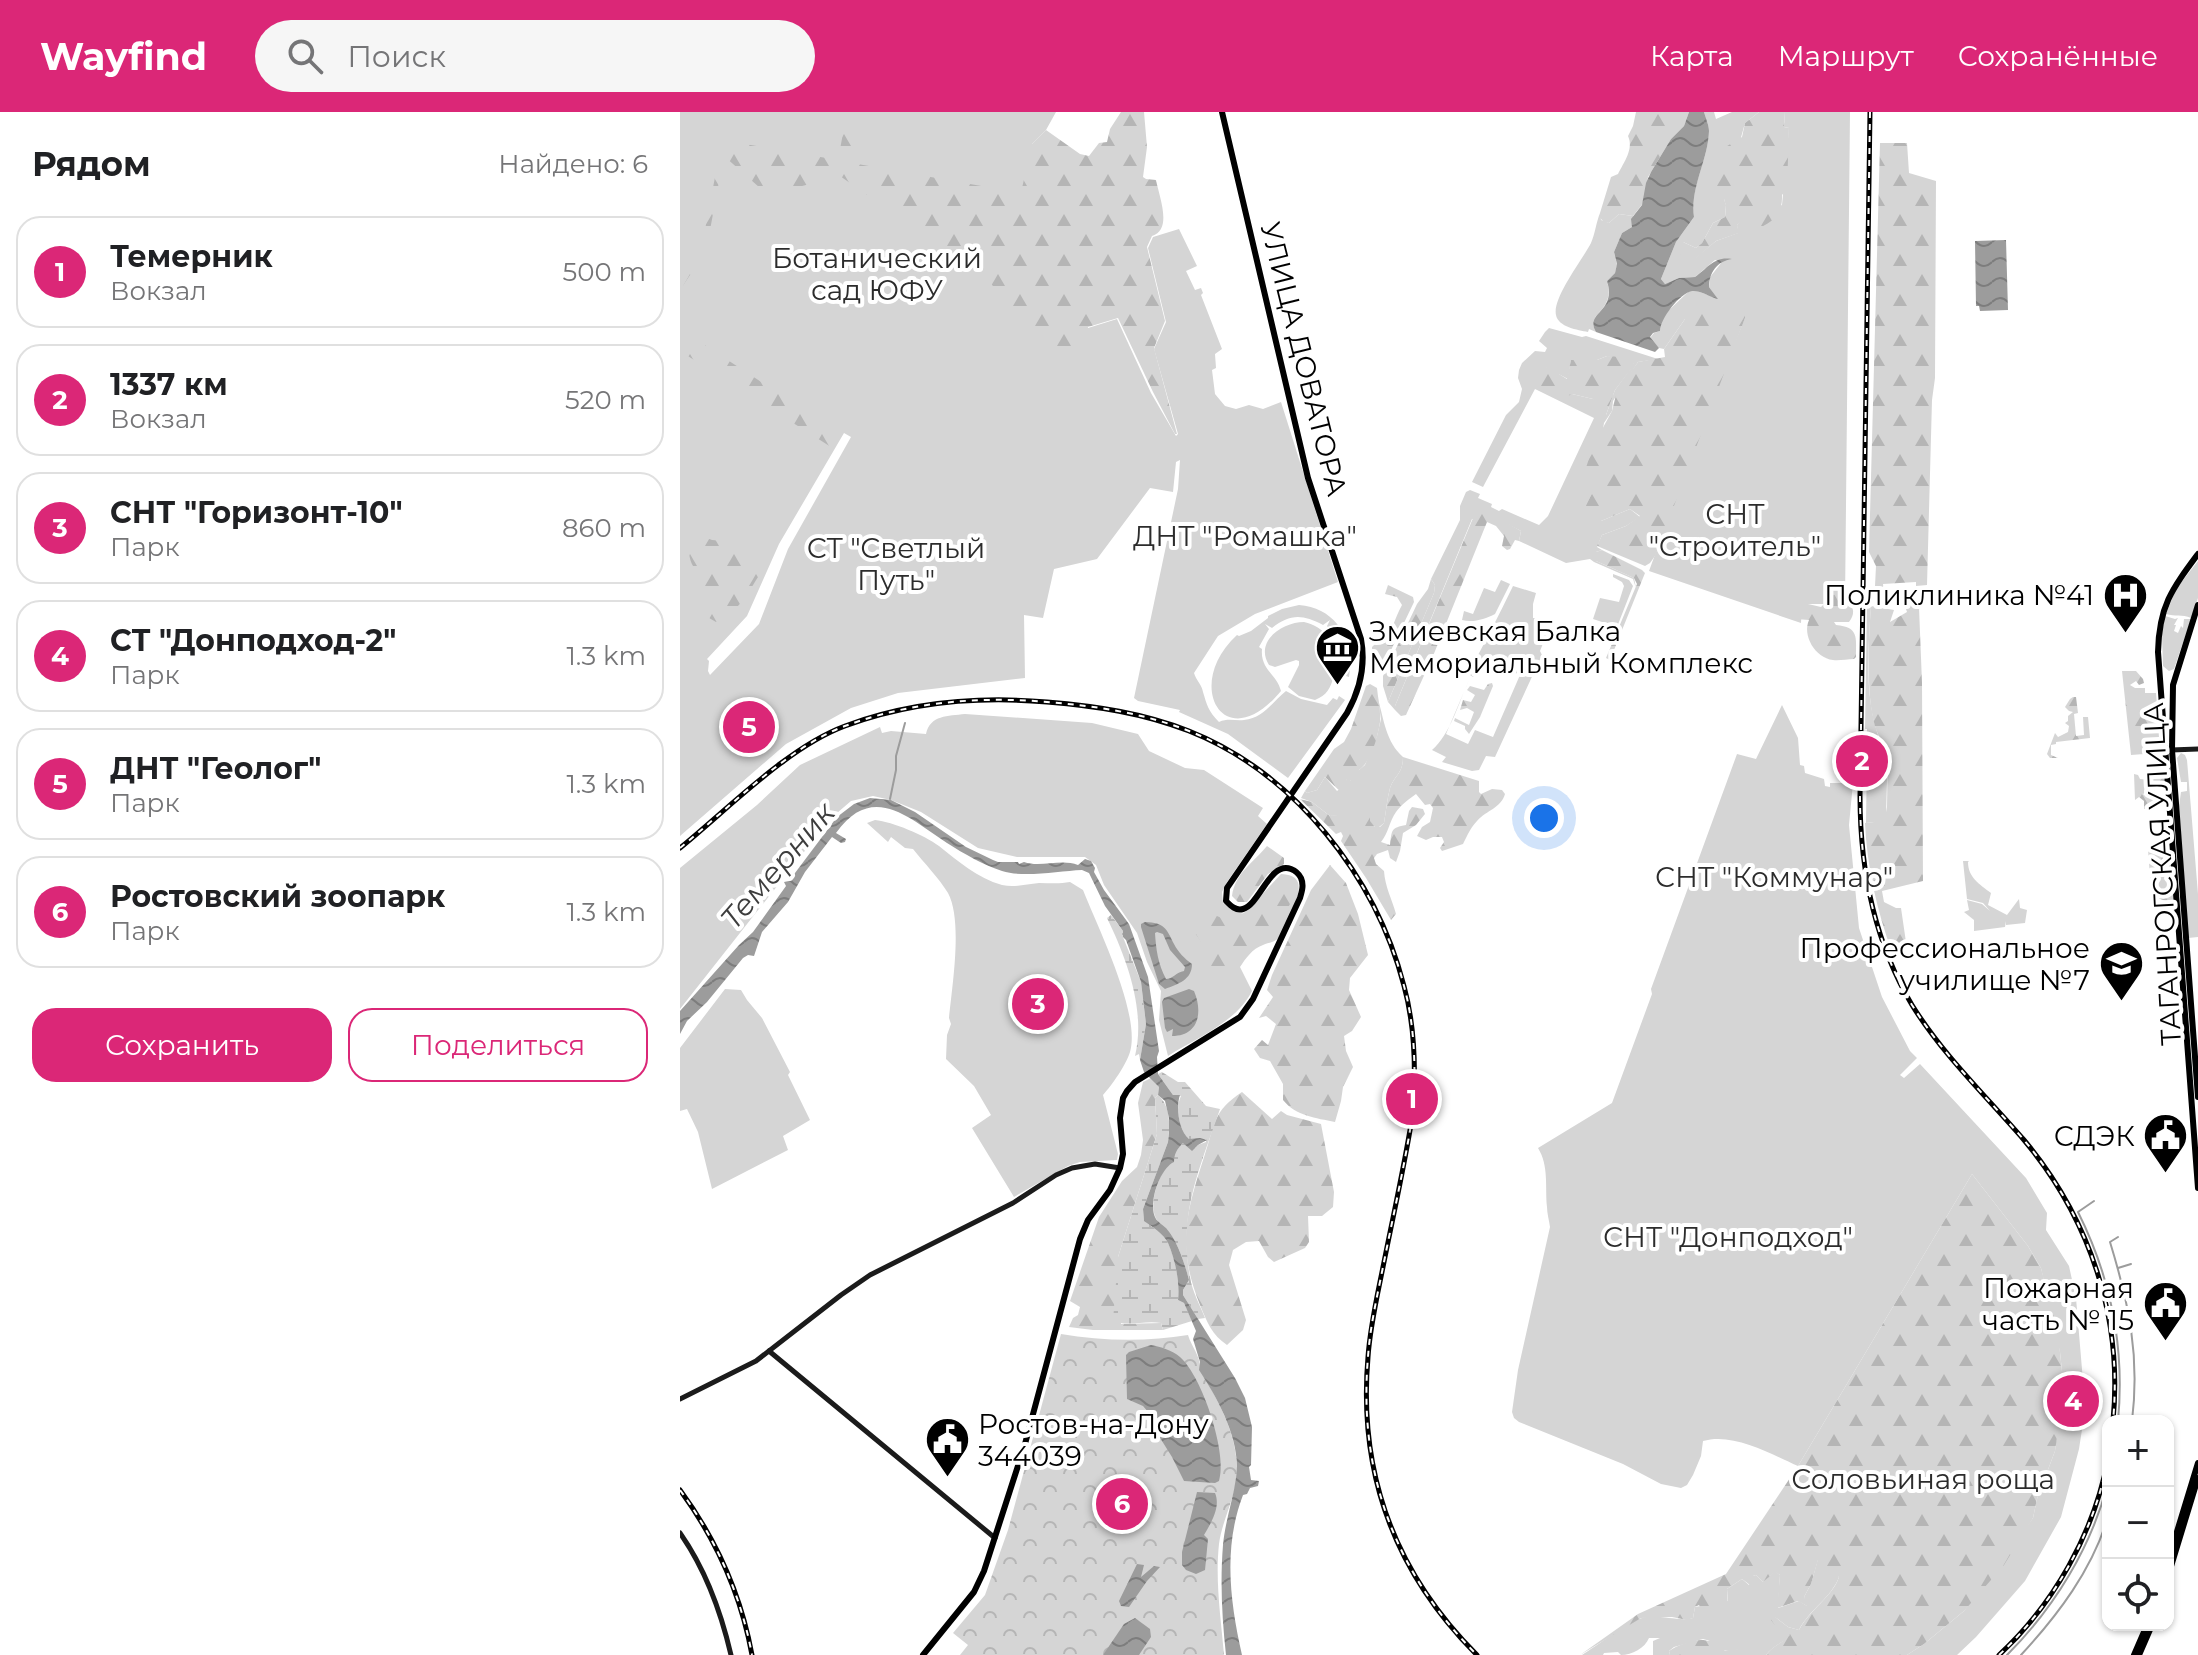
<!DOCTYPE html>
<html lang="ru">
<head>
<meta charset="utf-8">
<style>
  :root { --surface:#fff; --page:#f6f6f6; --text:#202124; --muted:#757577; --line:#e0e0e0; --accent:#db2777 }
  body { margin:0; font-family:Montserrat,sans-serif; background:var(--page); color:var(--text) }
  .controls { position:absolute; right:24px; bottom:24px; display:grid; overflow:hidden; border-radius:16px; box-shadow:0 2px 6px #0004 }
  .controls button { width:72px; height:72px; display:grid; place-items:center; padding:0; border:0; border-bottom:2px solid var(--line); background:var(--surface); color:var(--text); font:40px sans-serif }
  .you { position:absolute; left:864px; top:706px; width:28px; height:28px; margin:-20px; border:6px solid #fff; border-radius:50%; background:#1a73e8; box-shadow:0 0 0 12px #1a73e833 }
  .badge { display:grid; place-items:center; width:52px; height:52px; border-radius:50%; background:var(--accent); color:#fff; font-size:26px; font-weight:700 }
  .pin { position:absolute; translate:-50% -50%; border:4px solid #fff; box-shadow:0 2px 8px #0006 }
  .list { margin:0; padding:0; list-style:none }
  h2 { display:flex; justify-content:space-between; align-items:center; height:104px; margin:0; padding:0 32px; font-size:34px }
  h2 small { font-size:26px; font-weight:400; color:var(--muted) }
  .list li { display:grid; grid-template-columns:52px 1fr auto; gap:24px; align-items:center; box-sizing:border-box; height:112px; margin:0 16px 16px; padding:0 16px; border:2px solid var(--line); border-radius:24px }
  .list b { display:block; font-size:30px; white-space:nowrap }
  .list p { margin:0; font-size:26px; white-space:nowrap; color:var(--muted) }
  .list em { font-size:26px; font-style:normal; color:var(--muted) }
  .actions { display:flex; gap:16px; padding:24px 32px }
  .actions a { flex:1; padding:18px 0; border:2px solid var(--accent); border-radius:24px; text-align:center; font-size:28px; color:var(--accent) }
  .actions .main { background:var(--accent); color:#fff }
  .icon { flex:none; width:44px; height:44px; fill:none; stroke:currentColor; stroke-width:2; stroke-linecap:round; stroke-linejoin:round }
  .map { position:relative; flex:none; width:1518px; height:1543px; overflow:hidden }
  header { display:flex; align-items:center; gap:48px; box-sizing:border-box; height:112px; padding:0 40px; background:var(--accent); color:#fff }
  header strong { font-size:38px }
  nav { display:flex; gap:44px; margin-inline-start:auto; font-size:28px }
  .search { width:560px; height:72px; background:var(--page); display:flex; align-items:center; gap:20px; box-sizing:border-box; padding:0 28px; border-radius:44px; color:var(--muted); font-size:30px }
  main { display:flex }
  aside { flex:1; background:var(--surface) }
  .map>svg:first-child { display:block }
  .green { fill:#d5d5d5; fill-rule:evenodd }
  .forest { fill:url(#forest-firs) }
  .wetland { fill:url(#wetland-marsh) }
  .park { fill:url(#park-crowns) }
  .water { fill:url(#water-waves); fill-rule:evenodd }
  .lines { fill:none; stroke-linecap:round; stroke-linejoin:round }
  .stream { stroke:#9c9c9c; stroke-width:2 }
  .secondary { stroke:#1b1b1b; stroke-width:5 }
  .primary { stroke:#000; stroke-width:6 }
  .rail-casing { stroke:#000; stroke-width:5 }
  .rail { stroke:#fff; stroke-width:2; stroke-dasharray:6; stroke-linecap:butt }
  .labels { text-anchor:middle; stroke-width:8; stroke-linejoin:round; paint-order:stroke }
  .park-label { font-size:28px; fill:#2c2c2c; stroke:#fff }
  .street-label { font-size:28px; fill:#000; stroke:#fff }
  .poi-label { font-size:28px; fill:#000; stroke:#fff; text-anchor:end }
  .water-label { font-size:30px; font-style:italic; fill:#3d3d3d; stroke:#fff }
</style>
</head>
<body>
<header>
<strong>Wayfind</strong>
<div class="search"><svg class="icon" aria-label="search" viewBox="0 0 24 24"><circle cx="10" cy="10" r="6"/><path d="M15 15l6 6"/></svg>Поиск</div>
<nav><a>Карта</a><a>Маршрут</a><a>Сохранённые</a></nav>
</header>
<main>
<aside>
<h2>Рядом<small>Найдено: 6</small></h2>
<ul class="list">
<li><span class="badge">1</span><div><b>Темерник</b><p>Вокзал</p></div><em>500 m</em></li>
<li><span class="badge">2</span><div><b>1337 км</b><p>Вокзал</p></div><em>520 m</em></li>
<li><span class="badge">3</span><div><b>СНТ &quot;Горизонт-10&quot;</b><p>Парк</p></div><em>860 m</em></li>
<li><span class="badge">4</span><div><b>СТ &quot;Донподход-2&quot;</b><p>Парк</p></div><em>1.3 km</em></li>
<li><span class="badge">5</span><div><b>ДНТ &quot;Геолог&quot;</b><p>Парк</p></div><em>1.3 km</em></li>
<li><span class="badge">6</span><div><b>Ростовский зоопарк</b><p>Парк</p></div><em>1.3 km</em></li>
</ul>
<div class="actions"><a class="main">Сохранить</a><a>Поделиться</a></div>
</aside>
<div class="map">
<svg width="1518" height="1543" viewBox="0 0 1518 1543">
  <defs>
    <pattern id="forest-firs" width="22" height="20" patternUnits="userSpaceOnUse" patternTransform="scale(2)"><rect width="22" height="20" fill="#d5d5d5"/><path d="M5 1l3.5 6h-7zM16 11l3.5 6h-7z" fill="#b5b5b5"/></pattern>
    <pattern id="wetland-marsh" width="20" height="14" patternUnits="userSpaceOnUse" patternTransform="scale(2)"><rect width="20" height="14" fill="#d5d5d5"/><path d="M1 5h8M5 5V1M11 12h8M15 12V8" fill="none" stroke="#b5b5b5"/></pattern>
    <pattern id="park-crowns" width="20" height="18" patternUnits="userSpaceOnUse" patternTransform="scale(2)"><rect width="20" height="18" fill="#d5d5d5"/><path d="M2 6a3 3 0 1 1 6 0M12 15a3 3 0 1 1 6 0" fill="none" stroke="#b5b5b5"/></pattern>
    <pattern id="water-waves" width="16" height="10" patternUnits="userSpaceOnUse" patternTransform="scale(2)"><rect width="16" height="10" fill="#9c9c9c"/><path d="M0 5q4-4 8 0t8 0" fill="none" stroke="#7d7d7d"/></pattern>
  </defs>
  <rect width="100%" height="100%" fill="#fff"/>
  <g class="green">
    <path d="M0 0H376L366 18 352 32 408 216 437 207 471 281 496 324 498 322 474 237 486 210 468 136 473 125 499 117 517 154 506 159 515 178 521 176 523 181 521 183 542 237 535 242 536 256 532 258 535 282 545 294 556 297 569 293 583 297 601 290 658 470 575 502 538 524 514 561C516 568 522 573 523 580 527 593 528 599 539 610 548 606 555 609 564 608 584 606 592 590 606 579L621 587 647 593 653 586 657 588 659 584 665 588 608 666 548 622 499 600 500 598 458 589 454 586 498 377 500 348 496 350 493 380 470 376 417 447 374 457 363 506 344 503 345 566 218 581 171 596 106 632 0 724ZM164 321 171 325 108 437 79 512 30 563 28 559 29 549 27 547 67 504 99 432Z"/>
    <path d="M1024 0H1034L1036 7 1052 0H1079L1065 11 1044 87 1046 93 1045 105 1033 111 1022 131 1016 136 1003 130 1014 147 1036 129 1058 121 1057 113 1061 109 1102 93 1109 16 1104 15 1105 0H1170L1165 492H1122L1121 511 969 459 1037 274 1065 206 1005 207 984 237 979 236 970 226 974 221 980 219V210L986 201 1008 180 1014 178 1037 186 1029 175 1030 165 1042 150 1035 148 1015 165 999 166 985 172 981 167 996 130 1014 105C1010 74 1028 49 1029 19 1029 13 1026 7 1024 0Z"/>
    <path d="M920 101 921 108 929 111 939 102 953 104 952 115 942 121 934 140 937 153 935 161 927 169C936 201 904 200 916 220L909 217 908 220C898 218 878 215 876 203 872 186 903 147 911 131 915 122 916 111 920 101Z"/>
    <path d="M869 216 902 225 906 224 978 247 958 250 933 289 932 299 924 311 912 381 921 409 950 397 960 405 946 414 922 423 917 435 922 438 916 440V449L954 466 956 476 953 467 914 450 910 447 886 451 839 429 841 419 814 405 792 407 715 594V598L708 590 754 481 755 473 751 467 780 408V394L786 380 790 378 800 382 798 386 812 392 811 395 819 399 822 397 859 413 868 404 914 306 855 277 803 375 792 370 826 303 839 290 842 277 838 266 839 258 842 251 855 239 865 240 867 236 859 229 865 220ZM927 244 954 252 935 278 926 303 913 287 892 282 865 255 888 267 891 248H917Z"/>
    <path d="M1518 449V486L1511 506C1502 502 1495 505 1486 502L1496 477Z"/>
    <path d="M933 462 949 468 953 474 937 515 913 507 920 486 939 490 944 474 942 470 933 465Z"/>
    <path d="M821 468 830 472 815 502C805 507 793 511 782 508L784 499 793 502 804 476 815 480Z"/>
    <path d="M833 474 856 481 853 492V506H865V513L870 514 860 539 862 543 815 645 806 644 799 658 792 659 762 650 766 645 752 638C770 623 779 590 789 568L766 622 788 632 795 618 813 625 840 563 836 561C825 565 822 557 811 558 805 558 798 562 793 565L790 563V558C805 530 819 503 833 474Z"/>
    <path d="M619 493C657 496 675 529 669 565L663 563 664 546 659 529 664 527 658 528 647 514 650 508 643 513C622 502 610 502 592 516L585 512 589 517 579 535 582 537C580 558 597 562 601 579 545 647 502 573 557 523L559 524 571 519 588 506V504L602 497Z"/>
    <path d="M1187 494H1191C1188 540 1184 589 1201 631L1208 634 1206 705 1194 710 1186 711 1187 641H1191L1192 633 1187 632V617H1185Z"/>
    <path d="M1485 504 1495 507 1498 506 1494 513H1496L1494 519 1498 521 1501 514 1503 516 1504 507H1511L1494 557 1489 559 1483 554 1482 522Z"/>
    <path d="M624 510C650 516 663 540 654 564 650 577 647 583 635 588L619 584 608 575 619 553V549L616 548 595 555 589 553C574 529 603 510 624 510Z"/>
    <path d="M698 587C704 608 706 630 723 645 723 662 715 662 710 676 707 687 706 699 704 711L699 715H695C684 701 666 703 650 704L632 690 621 686 625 679 627 681 637 678 645 665 657 679C663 675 664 670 668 666L671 669 679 658 685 653 697 624 701 607Z"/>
    <path d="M1102 593 1118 626 1120 653 1124 654 1125 661 1144 667 1145 674 1150 675V671H1173L1169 713 1179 816 1202 885 1230 939 1237 946 1220 963 1224 966 1240 952 1346 1066 1367 1101 1366 1118 1389 1154 1396 1186 1404 1281 1405 1298 1399 1337 1381 1405 1345 1469 1296 1525 1277 1543H1227L1244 1532 1284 1499 1353 1406 1357 1387 1375 1339 1383 1269 1380 1240 1361 1156 1348 1134 1292 1062 1118 1354C1091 1342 1053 1320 1023 1329L1021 1344 1013 1363 1007 1373 1001 1376 981 1372 943 1352 839 1310 834 1306 832 1300 838 1258 870 1115C869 1108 867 1101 867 1095 865 1074 869 1054 858 1036L932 991 972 882 971 877 1057 642 1076 647Z"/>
    <path d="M285 602 412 611 458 622 469 639 505 656 524 658 583 696 578 704 587 712 547 770 542 780 543 791 562 802 568 798 601 762C628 763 618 784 611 800 607 808 604 817 600 824 595 831 589 830 583 833 572 837 566 846 560 855L572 879C557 910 516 926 488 944L479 908 481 879 467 850 457 821 424 773 416 753 405 745H337L298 736 241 700 211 688 193 684 171 689 150 707 0 897V756L77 693 120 653 200 615 202 621 211 619 246 622C250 603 268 604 285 602Z"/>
    <path d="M1501 641 1505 643 1507 648 1518 782V825L1508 826 1499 694 1501 680 1507 679V670H1501L1497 646Z"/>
    <path d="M195 708C213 710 244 723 259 734 278 749 297 766 322 773 335 776 346 772 359 771 370 771 380 772 390 770L403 778C418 816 461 902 450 940 446 953 432 973 423 983L438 1042 437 1048 400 1050 388 1054 334 1085 292 1016 311 1003 294 974 266 947 267 923 271 912 269 906C272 874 283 809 268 781 259 766 244 751 233 737L225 736 211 725 208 730 187 711Z"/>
    <path d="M1283 749H1289L1288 750C1288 765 1299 772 1311 781L1308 793 1327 803 1339 787 1340 796 1347 798 1345 811 1326 813V809L1325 815 1294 819V808L1284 800 1289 798 1287 788 1302 792 1310 799 1303 791 1287 787Z"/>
    <path d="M45 877 61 878 67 888 82 906 110 960 108 963 130 1008 103 1024 108 1038 32 1077 18 1020 7 997 0 999V936Z"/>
    <path d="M1138 1447 1159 1465C1152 1485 1129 1498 1119 1518L1108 1515 1095 1505 1111 1523C1103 1531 1092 1534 1086 1543H1031V1540L1058 1537 1039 1535 1042 1532 1023 1527 994 1535 989 1539 990 1543H973V1529L980 1526H969C965 1536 952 1543 941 1543L938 1540 924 1541 923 1543H902C915 1535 950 1509 962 1506 977 1502 1001 1510 1013 1506L1015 1495 1048 1489 1047 1477 1062 1467 1069 1473 1073 1464 1076 1463 1083 1470 1095 1459 1100 1463 1098 1496 1119 1489 1127 1494 1124 1485 1131 1472Z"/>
  </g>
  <g class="forest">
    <path d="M167 0H181L172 51 335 80 340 85 352 32 366 18 400 42 409 44 419 31 427 30 430 17 441 0H464L467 35 463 65 466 67 476 68C479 84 493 118 472 124L467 135 485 209 474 236 497 322H495L473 280 438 206 408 215 377 266 351 220 308 168 160 64 88 83 44 44 26 139 0 178V168L21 138 41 34 45 35 47 29 158 48Z"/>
    <path d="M956 0H1009L1004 14 991 27 968 65 964 90 953 104 939 102 929 111 924 110 920 106V101L931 65 938 62C944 50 954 37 948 24L953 14Z"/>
    <path d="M1079 0H1105L1104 15 1109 16 1107 77 1102 83C1103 108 1087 112 1068 121L1061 110 1057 113 1059 121 1036 129 1014 148 998 141 1003 130 1016 136 1022 131 1033 111 1045 105 1046 94 1044 87 1031 90 1026 82 1039 39 1062 25 1065 11Z"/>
    <path d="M1200 31H1227L1229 61 1256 69 1255 266 1252 288 1247 473 1236 474V470L1203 472 1204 482 1198 480 1195 474 1196 454 1189 440Z"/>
    <path d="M1014 198H1065V206L975 444 970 451 965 454 917 434 922 423 946 414 960 404 950 397 921 409 909 410 905 396 912 381 904 375V362L913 334 932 299 937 279 958 250 985 245 984 237 1005 207Z"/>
    <path d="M0 217 155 318 158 323 151 335 0 239Z"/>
    <path d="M927 244 941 245 955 252 935 278 926 303 919 306 914 303 913 287 892 282 888 284 861 275 858 265 859 259 865 255 877 256 879 262 887 267 891 248H917Z"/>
    <path d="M798 394 841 419 839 429 835 428 830 437 827 438 822 434 824 424 816 414 807 410 753 544 726 603 721 604 715 598V594Z"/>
    <path d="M14 421 32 428 43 429 80 449 83 457C70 477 59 501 36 510L24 503 19 473 40 444 34 439 28 453 18 461C7 448 7 436 14 421Z"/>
    <path d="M922 438 962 458 965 461 930 548 926 546 957 472 954 466 916 449V440Z"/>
    <path d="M751 467 755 473 754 481 708 590 703 574V564L737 492 748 477Z"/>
    <path d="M708 473 733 485 734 490 702 557 698 560 692 556V535L697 530 705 531C712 518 715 506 722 493L717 485 705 482Z"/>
    <path d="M1145 479 1148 483 1170 482 1169 489C1174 497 1175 502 1169 510H1154L1156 513C1179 515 1176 525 1176 545L1174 547C1167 547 1159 549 1153 548 1135 546 1122 523 1129 508L1116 507 1106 503 1109 497 1116 496 1122 486 1127 484 1128 492 1141 495 1144 492 1138 485 1140 480Z"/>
    <path d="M1229 491 1238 493 1239 495 1242 571 1243 769 1202 779 1204 790 1216 796H1221L1227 837 1212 840C1197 799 1187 755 1185 711L1194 710 1195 703 1205 705 1207 695 1208 634C1182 621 1189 522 1191 494L1214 498 1210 510 1227 500 1225 494Z"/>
    <path d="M1442 559H1456L1463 567 1464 571 1459 573 1456 569 1450 573 1455 576H1465V581H1476L1480 631 1471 630 1468 633 1469 635 1472 634 1479 638 1477 641 1451 643Z"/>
    <path d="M812 571 813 574 800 605 789 622 785 617V614L774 609 775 606 789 613 794 600 787 596 780 598 783 588 791 590 795 583 787 578 790 574 804 578 808 572Z"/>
    <path d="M690 572 697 576C698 587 701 599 700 610 698 624 691 650 679 658L678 669 673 670 667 667 664 683 645 665 637 678 627 681 625 679 654 637 664 630 671 617 686 574Z"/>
    <path d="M1393 585H1396L1398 601 1394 602 1396 624 1404 623 1403 605H1408L1410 626 1376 630V632L1371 633V643L1378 646H1370L1367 642 1375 621 1378 625 1388 620 1389 614 1385 611 1388 609V604L1393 600 1389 599 1385 595 1390 587Z"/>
    <path d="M1483 644 1485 657 1483 659 1485 669 1481 670 1474 680 1462 682 1468 684 1479 683 1480 687 1476 693V697H1464V689L1459 685 1455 688 1454 662 1458 663 1460 667 1471 668 1479 665V656L1475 657V664L1473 663 1472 650 1475 652 1481 650Z"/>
    <path d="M723 645 799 669V680L801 682 812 677 822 678 825 682C821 696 807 698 797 709 791 715 787 724 783 732L762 739 760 736 764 730 762 725H753L746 728 737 724 742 715 750 710 753 696 750 692 745 693 736 682C729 687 721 693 716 700 709 710 709 720 701 730L710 733C712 717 711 716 726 713L729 699 732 695 743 697 745 702 736 713 723 721 720 739 716 750 710 746 708 738 697 742 694 746 696 752 704 759C705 775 712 787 716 802L711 808 686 766 661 729 663 724 661 720 656 722 620 687 632 690 650 704C665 701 672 705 687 698L690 702V709L695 715H700L704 711C706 699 707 687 710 676 715 662 723 662 723 645Z"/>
    <path d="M1479 727 1483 729V732L1490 733C1495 753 1503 782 1493 801L1488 799 1486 789 1474 785C1470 770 1469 752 1468 736Z"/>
    <path d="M587 734 604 746V752L588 762 567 790H558L552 784C555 761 573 751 587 734Z"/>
    <path d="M650 753 666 771 678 802 688 843 670 866 669 878 681 905 672 919 664 924 666 939 673 955 663 975 661 989 655 1010C636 1006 616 1004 603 988V972L590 949 580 946 574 937 582 928 588 933 596 912 586 904 579 906 593 885 587 878 592 863 631 778Z"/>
    <path d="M604 765 613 769 615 774 611 790 597 817 590 825 553 841C547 850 548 860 537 864L526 845 525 835 510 814 518 810 519 801 525 799 544 807 547 799 552 798 558 801 566 802C580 792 588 771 604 765Z"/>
    <path d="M471 966 479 975 478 983 475 986 477 1022 438 1145 441 1212 481 1211 483 1218H413L389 1215 393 1206 398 1203 400 1195 390 1189 419 1105 442 1069 457 1055 461 1043 463 1028 458 991 463 970Z"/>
    <path d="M562 980 592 1007 601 999 607 1003 641 1012 654 1080 653 1095 642 1104H628L629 1130 625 1136 594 1150 588 1145 579 1129 566 1130 553 1138 549 1153 566 1208 563 1218 547 1233C532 1223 527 1210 520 1193 496 1133 506 1101 525 1042 535 1012 533 999 562 980Z"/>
    <path d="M1292 1062 1348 1134 1361 1156 1378 1221 1383 1269 1381 1298 1375 1339 1357 1387 1353 1406 1324 1453 1284 1499 1244 1532 1227 1543H1086C1091 1535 1102 1531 1110 1523L1098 1517 1091 1508 1095 1505 1108 1515 1119 1518C1129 1498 1153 1484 1159 1465L1152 1462 1138 1448 1131 1472 1124 1485 1129 1493 1127 1494 1118 1489 1097 1496 1100 1463 1095 1460 1083 1470 1076 1463 1073 1464 1074 1476 1062 1467 1047 1477 1048 1495 1023 1500 1019 1493 1015 1495 1013 1506 1007 1508 992 1505 961 1506 900 1543 958 1502 1046 1462 1118 1354Z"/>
    <path d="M1037 1525H1044L1046 1528 1041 1534 1051 1531 1057 1534 1058 1537 1055 1539 1045 1538 1042 1541H1031V1543H990L989 1539C997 1533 1018 1525 1028 1529Z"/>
  </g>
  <g class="wetland">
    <path d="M431 803 443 819V825L461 870 466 912 460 948 459 942 455 944C466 899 447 847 427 806Z"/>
    <path d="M482 960 498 970H505L526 994 540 997C520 1056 498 1101 510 1165 512 1179 520 1193 525 1206L518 1207 503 1183V1178L509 1168C506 1157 500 1137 494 1128 489 1119 478 1113 475 1104 467 1083 488 1046 503 1031L515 1036 518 1033 526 1030V1027H509C499 1019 495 995 501 984L493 983 478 962Z"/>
    <path d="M478 983C491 994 490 1014 488 1030L463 1097 464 1109C471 1114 484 1122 488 1131 495 1146 500 1170 498 1188L504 1191 512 1209 483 1218 481 1211C465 1208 448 1215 433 1209L438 1145 477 1022 475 986Z"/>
  </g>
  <path class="park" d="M381 1222C421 1229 467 1230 508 1223 512 1236 521 1244 520 1258 538 1288 558 1323 557 1361 556 1385 542 1408 539 1432 535 1469 541 1507 544 1543H280L288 1533 273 1521 305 1483 328 1418Z"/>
  <g class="water">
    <path d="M1009 0H1024C1026 7 1029 13 1029 19 1028 49 1010 75 1014 105L996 130 981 167 985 172 999 166 1015 165C1028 156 1034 144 1052 147 1037 149 1029 161 1029 175L1038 187C1030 185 1020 178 1012 179 1000 181 980 207 980 219L973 221 970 225 979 236 975 240 916 220C904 200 937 201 927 169L935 161 937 152 934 140 942 121 952 115 951 107 962 93 966 71 971 60 991 27 1004 14Z"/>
    <path d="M1326 128 1328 198 1300 199 1299 194H1296L1295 129Z"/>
    <path d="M190 686 211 688 235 700 286 735 313 748 318 750H338L339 752 344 750C361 756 381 746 398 753L405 747 411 749 415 756 414 760 424 778 449 812 468 865 479 939 477 945 478 962 493 983H500C496 994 498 1018 509 1027L520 1026 527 1028 518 1033 512 1039 503 1031C497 1037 494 1042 494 1050 480 1056 467 1093 476 1107 477 1109 485 1115 486 1116 497 1128 505 1152 509 1168L503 1178V1183L555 1266 565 1286 572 1315 571 1353 569 1355 571 1368 579 1369 578 1374 570 1376 567 1382 563 1383C543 1435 550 1490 562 1543H546C542 1506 540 1470 543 1433 545 1410 553 1388 556 1366 562 1330 538 1287 519 1258L520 1250 513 1227 516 1219 504 1191 498 1188C500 1170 495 1147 488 1131 484 1122 471 1114 464 1109L463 1097 488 1030 489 1021V1006L485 989 478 983 479 975 464 960 460 948 466 912 461 870 446 828 443 825V819L425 794 409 761 402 758C379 759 344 766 322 759 304 753 284 742 267 731 230 707 193 669 156 721L166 727 165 730 161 731 152 725 125 760 108 790 82 820 74 844 68 843 63 846 27 890 7 909 0 922V899L59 833 73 820 106 774 104 770 109 769 157 705 174 692Z"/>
    <path d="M465 810C485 811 486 816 494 832 498 840 505 847 512 852 512 868 498 872 485 877L479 872 461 815V812ZM477 820 483 822 490 838 505 855 504 859C496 860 493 867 486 867 478 852 476 837 475 821Z"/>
    <path d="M509 877 514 879C523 900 519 924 492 924L493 917 487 920 485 916 482 890 484 886Z"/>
    <path d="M471 1233C481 1235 492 1238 500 1245 522 1264 548 1342 539 1369L535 1371 504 1369 492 1345 477 1321 475 1308 463 1294 447 1287 446 1243 449 1240Z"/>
    <path d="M517 1380 535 1381C541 1395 531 1411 524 1423L528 1427 525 1458 516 1462 506 1458 502 1453V1440Z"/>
    <path d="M457 1452 464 1453 461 1465 474 1454 480 1455 467 1469 449 1495 441 1494 439 1489Z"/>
    <path d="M455 1506 470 1517 471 1525 459 1543H423L444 1512Z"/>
  </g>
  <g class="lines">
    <g class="stream">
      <path d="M210 687 216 658V644L225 611"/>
      <path d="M1414 1089 1398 1100C1431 1166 1445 1236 1438 1309"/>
      <path d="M1438 1125 1430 1130C1449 1192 1460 1244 1452 1309"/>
      <path d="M1438 1156 1451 1152"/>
      <path d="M1327 1543C1374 1496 1411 1436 1428 1371"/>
      <path d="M1341 1543C1378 1503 1412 1458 1428 1405"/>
    </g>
    <g class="secondary">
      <path d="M1491 638 1518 637"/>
      <path d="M89 1239 315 1426"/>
      <path d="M0 1287 76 1249 161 1183 190 1163 333 1091 376 1063 392 1056 415 1052 440 1056"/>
      <path d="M0 1421C26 1458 41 1500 51 1543"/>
    </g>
    <g class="primary">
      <path d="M1518 442C1492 477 1479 494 1478 540L1518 1076"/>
      <path d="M1518 493 1493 573 1492 638 1518 985"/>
      <path d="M1488 1449 1518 1351"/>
      <path d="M1488 1464 1518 1366"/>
      <path d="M243 1543 294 1480 304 1459 345 1332 400 1127 408 1108 430 1078 440 1056 443 1042 440 1006 443 986 447 979 455 970 560 905 573 887 620 786C622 779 624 773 621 766 619 762 616 759 611 757 590 749 580 792 563 797 556 799 551 794 546 789L547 776 667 601C680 578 686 554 681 527L628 366 542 0"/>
      <path d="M1454 1543 1467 1513"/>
      <path d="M1459 1543 1472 1513"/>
    </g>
    <defs>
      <g id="rail">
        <path d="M1190 0 1180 684C1180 758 1194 829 1232 893 1263 943 1306 984 1344 1028 1410 1107 1443 1206 1433 1309"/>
        <path d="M0 736C48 697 108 635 165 614 230 590 298 584 367 590 416 594 463 601 509 619 615 661 696 765 724 874 735 914 736 958 733 1000 725 1052 713 1104 703 1155 697 1185 690 1215 688 1245 678 1361 715 1461 797 1543"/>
        <path d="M0 1378C36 1427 61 1483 72 1543"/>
        <path d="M1319 1543C1374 1492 1414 1421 1428 1347"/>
      </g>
    </defs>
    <use href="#rail" class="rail-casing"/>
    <use href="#rail" class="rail"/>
  </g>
  <defs>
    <symbol id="hospital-pin" viewBox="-11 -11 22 30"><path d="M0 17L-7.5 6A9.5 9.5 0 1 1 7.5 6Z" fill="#000" stroke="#fff"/><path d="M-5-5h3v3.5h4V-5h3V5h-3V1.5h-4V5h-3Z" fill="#fff"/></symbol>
    <symbol id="museum-pin" viewBox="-11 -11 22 30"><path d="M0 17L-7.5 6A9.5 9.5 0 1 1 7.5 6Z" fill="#000" stroke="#fff"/><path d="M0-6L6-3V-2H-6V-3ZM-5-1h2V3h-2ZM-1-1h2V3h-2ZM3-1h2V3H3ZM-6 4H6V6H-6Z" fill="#fff"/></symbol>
    <symbol id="university-pin" viewBox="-11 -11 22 30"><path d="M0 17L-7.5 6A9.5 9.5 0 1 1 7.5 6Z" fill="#000" stroke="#fff"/><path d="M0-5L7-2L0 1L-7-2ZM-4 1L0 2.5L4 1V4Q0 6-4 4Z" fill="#fff"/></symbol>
    <symbol id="civic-pin" viewBox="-11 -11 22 30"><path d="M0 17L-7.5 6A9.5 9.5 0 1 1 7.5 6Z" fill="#000" stroke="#fff"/><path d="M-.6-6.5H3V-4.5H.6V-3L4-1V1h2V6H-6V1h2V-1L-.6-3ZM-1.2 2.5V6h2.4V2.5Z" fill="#fff"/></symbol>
  </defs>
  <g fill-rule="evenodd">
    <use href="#hospital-pin" x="1420" y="458" width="51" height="69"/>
    <use href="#museum-pin" x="632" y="510" width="51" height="69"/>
    <use href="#university-pin" x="1416" y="826" width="51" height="69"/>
    <use href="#civic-pin" x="1460" y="998" width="51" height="69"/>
    <use href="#civic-pin" x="1460" y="1166" width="51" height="69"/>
    <use href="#civic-pin" x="242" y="1302" width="51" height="69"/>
  </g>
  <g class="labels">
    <g class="park-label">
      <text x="197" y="156">Ботанический<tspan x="197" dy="32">сад ЮФУ</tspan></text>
      <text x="1055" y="412">СНТ<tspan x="1055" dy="32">"Строитель"</tspan></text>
      <text x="565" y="434">ДНТ "Ромашка"</text>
      <text x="216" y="446">СТ "Светлый<tspan x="216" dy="32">Путь"</tspan></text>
      <text x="1094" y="775">СНТ "Коммунар"</text>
      <text x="1048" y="1135">СНТ "Донподход"</text>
      <text x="1243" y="1377">Соловьиная роща</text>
    </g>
    <g class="street-label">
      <text transform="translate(624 247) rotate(76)" y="10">УЛИЦА ДОВАТОРА</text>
      <text transform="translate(1482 762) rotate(-93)" y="10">ТАГАНРОГСКАЯ УЛИЦА</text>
    </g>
    <g class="poi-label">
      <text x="1414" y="493">Поликлиника №41</text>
      <text x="689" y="529" text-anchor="start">Змиевская Балка<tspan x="689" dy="32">Мемориальный Комплекс</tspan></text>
      <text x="1410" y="846">Профессиональное<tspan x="1410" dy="32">училище №7</tspan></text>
      <text x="1455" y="1034">СДЭК</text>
      <text x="1454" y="1186">Пожарная<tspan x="1454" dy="32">часть № 15</tspan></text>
      <text x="298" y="1322" text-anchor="start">Ростов-на-Дону<tspan x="298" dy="32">344039</tspan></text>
    </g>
    <g class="water-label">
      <text transform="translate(98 754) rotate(-49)" y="10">Темерник</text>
    </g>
  </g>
</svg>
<div class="controls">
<button>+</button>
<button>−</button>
<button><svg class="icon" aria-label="locate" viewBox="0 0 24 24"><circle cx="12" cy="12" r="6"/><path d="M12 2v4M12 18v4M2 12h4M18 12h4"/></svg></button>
</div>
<div class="you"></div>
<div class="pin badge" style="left:732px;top:987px">1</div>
<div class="pin badge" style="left:1182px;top:649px">2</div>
<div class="pin badge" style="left:358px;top:892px">3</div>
<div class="pin badge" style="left:1393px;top:1289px">4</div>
<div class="pin badge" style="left:69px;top:615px">5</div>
<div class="pin badge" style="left:442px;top:1392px">6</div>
</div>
</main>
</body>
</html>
